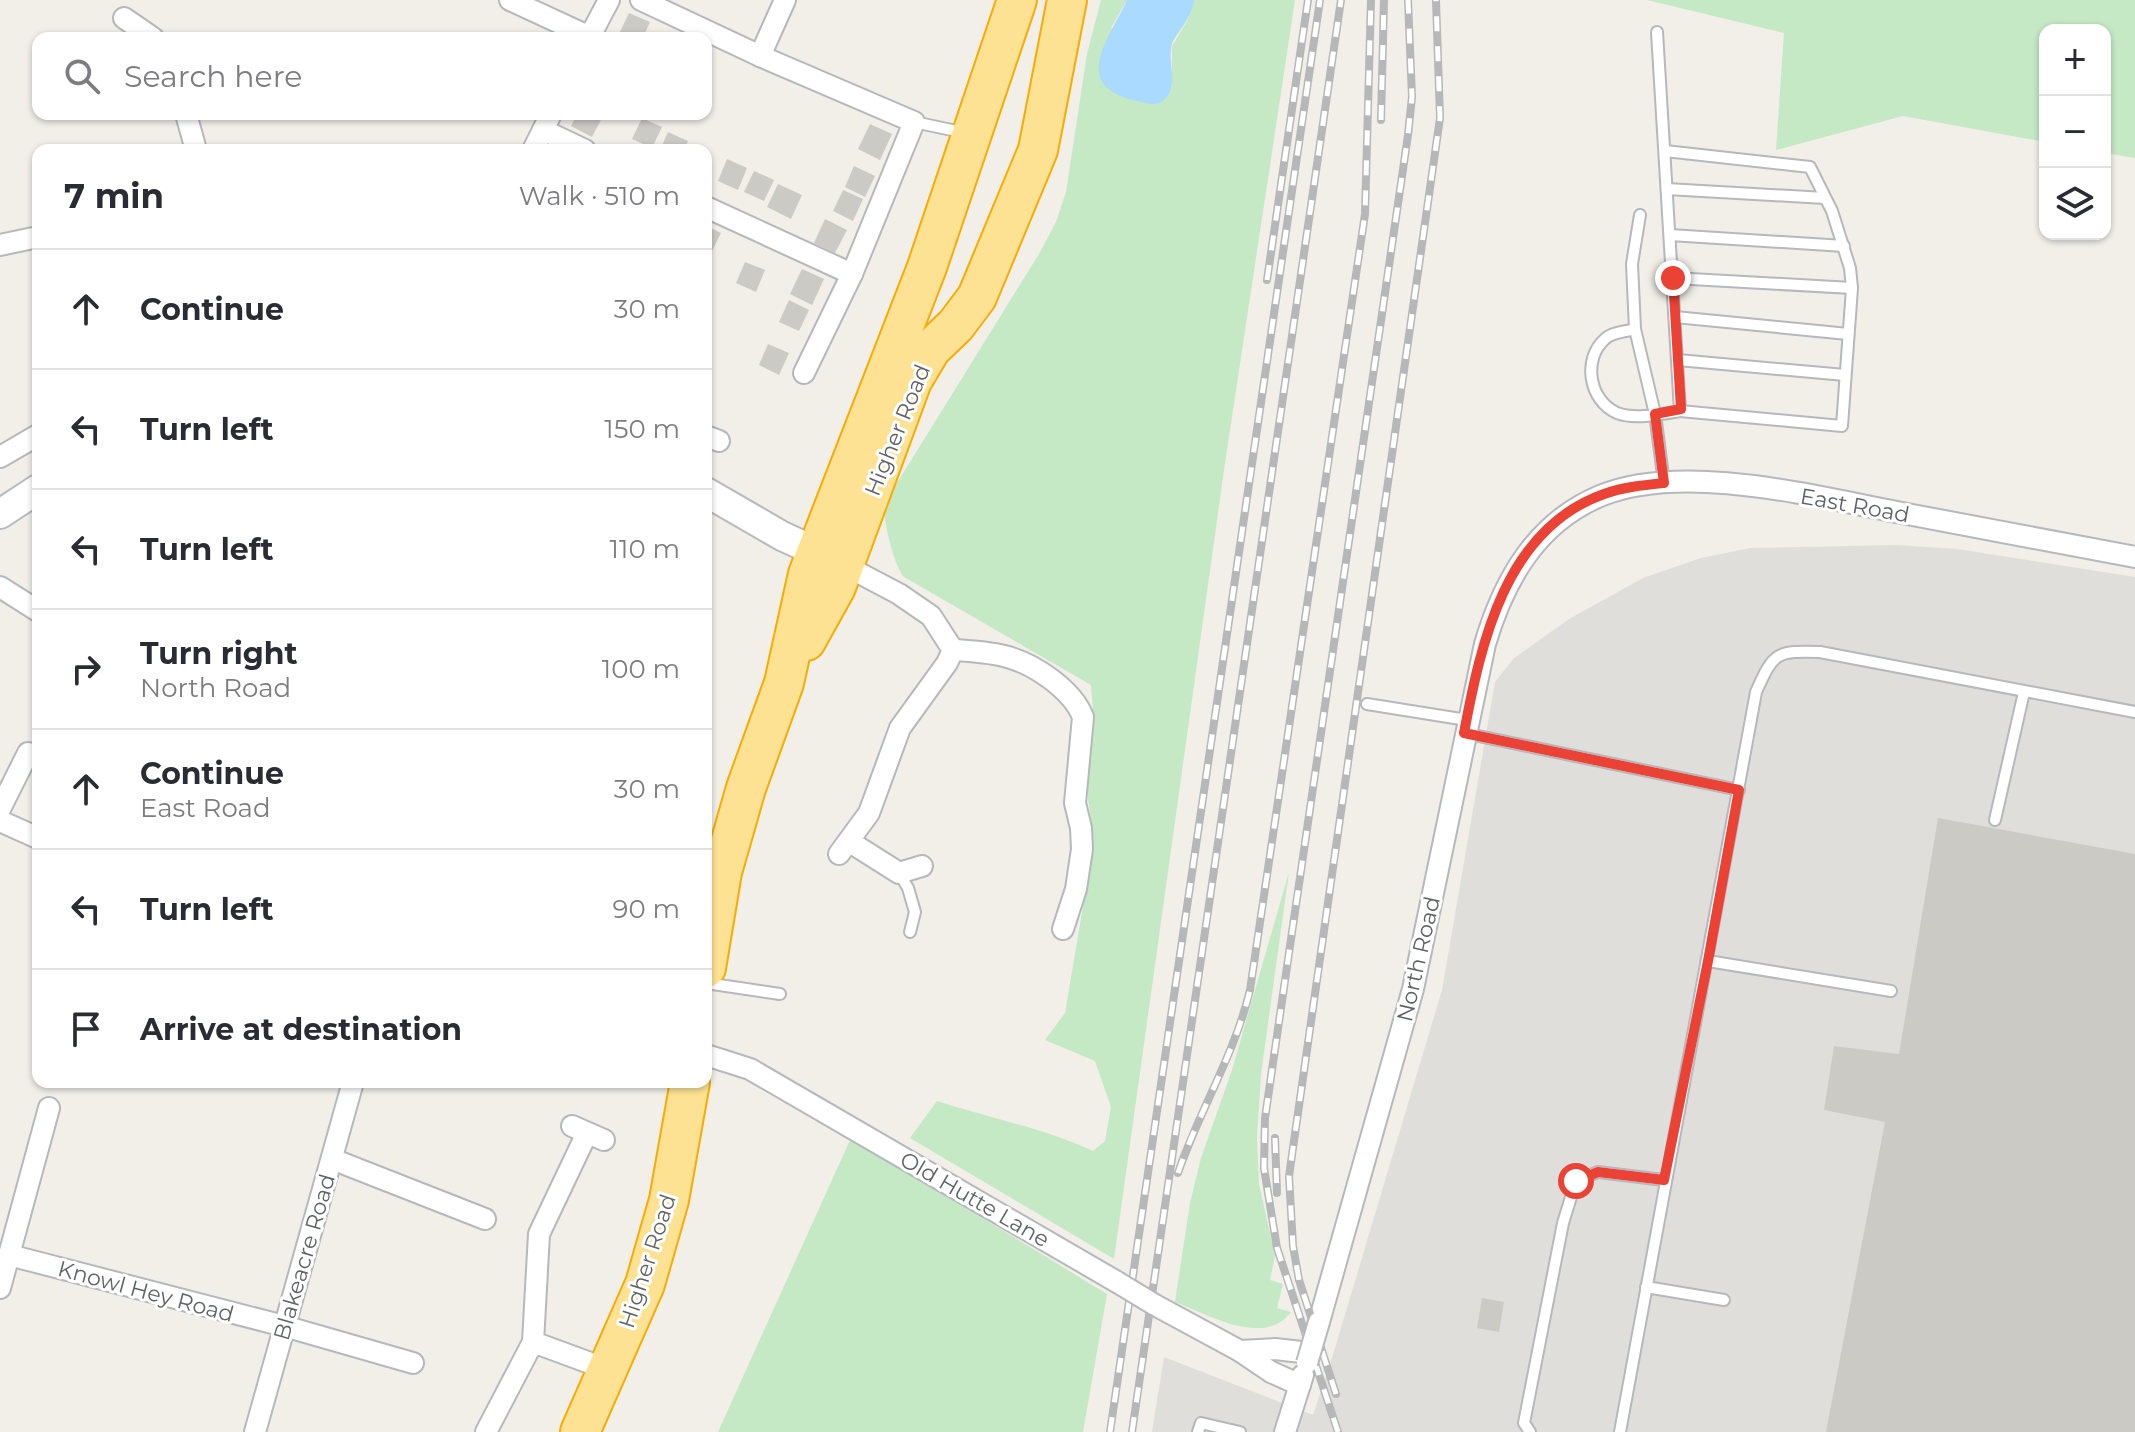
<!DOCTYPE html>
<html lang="en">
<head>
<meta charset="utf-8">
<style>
  :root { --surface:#fff; --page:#f2f2f3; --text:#2b2b33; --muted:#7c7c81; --line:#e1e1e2 }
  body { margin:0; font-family:Montserrat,sans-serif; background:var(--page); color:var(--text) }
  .controls { position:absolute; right:24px; top:24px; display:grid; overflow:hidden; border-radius:16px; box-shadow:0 2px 6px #0004 }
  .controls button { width:72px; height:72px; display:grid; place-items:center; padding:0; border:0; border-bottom:2px solid var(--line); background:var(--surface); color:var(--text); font:40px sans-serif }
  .stop { position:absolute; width:24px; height:24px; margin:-18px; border:6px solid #ea4335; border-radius:50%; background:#fff }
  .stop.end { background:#ea4335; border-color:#fff; box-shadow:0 2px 8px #0008 }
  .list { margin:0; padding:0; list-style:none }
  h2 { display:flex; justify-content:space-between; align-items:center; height:104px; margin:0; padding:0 32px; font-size:34px }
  h2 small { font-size:26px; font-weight:400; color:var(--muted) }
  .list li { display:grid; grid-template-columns:52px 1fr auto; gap:24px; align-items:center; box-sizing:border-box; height:120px; padding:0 32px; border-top:2px solid var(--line) }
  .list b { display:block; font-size:30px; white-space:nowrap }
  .list p { margin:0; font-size:26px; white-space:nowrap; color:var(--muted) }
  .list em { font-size:26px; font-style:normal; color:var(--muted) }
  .icon { flex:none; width:44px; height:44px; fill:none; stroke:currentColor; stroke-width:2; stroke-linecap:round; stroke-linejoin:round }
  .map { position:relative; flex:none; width:2135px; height:1432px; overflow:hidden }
  .search { position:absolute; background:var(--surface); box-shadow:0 2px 6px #0004; left:32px; top:32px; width:680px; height:88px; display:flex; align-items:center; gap:20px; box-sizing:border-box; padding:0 28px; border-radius:16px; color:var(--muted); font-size:30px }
  .panel { position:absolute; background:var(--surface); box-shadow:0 2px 6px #0004; left:32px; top:144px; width:680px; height:944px; border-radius:16px }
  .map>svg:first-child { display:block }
  .industrial { fill:#e0deda }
  .green { fill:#c5e8c5 }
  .water { fill:#aadaff }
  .building { fill:#cccac5 }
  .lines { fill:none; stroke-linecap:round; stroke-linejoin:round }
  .lane-casing { stroke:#b5b8bc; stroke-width:14 }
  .street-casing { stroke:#b5b8bc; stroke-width:24 }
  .secondary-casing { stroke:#b6babf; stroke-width:32 }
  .highway-casing { stroke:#f9ab00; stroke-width:42 }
  .lane { stroke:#fff; stroke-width:10 }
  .street { stroke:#fff; stroke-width:20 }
  .secondary { stroke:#fff; stroke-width:28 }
  .highway { stroke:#fde293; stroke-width:38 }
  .rail-casing { stroke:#b6b7b8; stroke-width:8 }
  .rail { stroke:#fff; stroke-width:5; stroke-dasharray:15; stroke-linecap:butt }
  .street-bridge-casing { stroke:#b5b8bc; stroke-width:24; stroke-linecap:butt }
  .street-bridge { stroke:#fff; stroke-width:20 }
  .route { stroke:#ea4335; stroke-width:10 }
  .labels { text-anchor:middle; stroke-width:6; stroke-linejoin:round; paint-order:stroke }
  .street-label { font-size:22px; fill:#5f6368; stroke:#fff }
</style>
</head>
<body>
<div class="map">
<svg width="2135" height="1432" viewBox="0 0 2135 1432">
  <rect width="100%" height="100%" fill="#f1efe8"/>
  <path class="industrial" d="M1897 545 1957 549 2135 577V1432H1152L1164 1357 1313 1415 1332 1358 1442 990 1495 682 1514 658 1569 619 1643 578 1701 558 1750 548Z"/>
  <g class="green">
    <path d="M1101 0H1127L1111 28 1172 87V46L1187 21 1195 0H1295L1225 463 1114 1259 910 1138 937 1101C989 1118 1043 1128 1093 1151L1105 1141 1111 1107 1095 1061 1045 1040 1065 1013 1092 853 1093 832 1087 792 1094 723 1091 685 904 577C894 566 883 520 884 504L1039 254 1056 222 1066 192 1087 54Z"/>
    <path d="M1647 0H2135V158L2105 153V30H2045V142L1903 116 1776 150 1784 33Z"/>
    <path d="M1289 872 1261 1074 1257 1138 1259 1184 1275 1256 1270 1280 1283 1284 1277 1308 1291 1312C1265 1348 1206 1314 1175 1302L1190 1203 1201 1158 1232 1070Z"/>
    <path d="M851 1138 1107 1294 1083 1432H718Z"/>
  </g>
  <path class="water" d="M1127 0H1195C1192 8 1190 16 1185 23 1181 30 1175 36 1172 44 1167 62 1179 83 1166 98 1158 107 1147 104 1137 101 1069 86 1109 39 1127 0Z"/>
  <g class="building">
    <path d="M629 13 650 22 643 38H632L620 32Z"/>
    <path d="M577 114H604L592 137 571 126Z"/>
    <path d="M642 118 662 127 652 148 632 139Z"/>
    <path d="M870 124 892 134 880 160 858 149Z"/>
    <path d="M668 132 688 141 684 150H660Z"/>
    <path d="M727 159 747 168 738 190 718 181Z"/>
    <path d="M854 166 875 176 865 197 845 187Z"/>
    <path d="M754 171 774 180 764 201 744 192Z"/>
    <path d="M778 184 802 195 791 219 767 207Z"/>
    <path d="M843 190 863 199 853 221 833 211Z"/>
    <path d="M825 219 847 230 835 253 814 243Z"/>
    <path d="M706 226 721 233 709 257 706 256Z"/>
    <path d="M745 262 765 270 756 292 736 283Z"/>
    <path d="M802 269 824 279 812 305 790 294Z"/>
    <path d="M789 300 809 310 799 331 779 322Z"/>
    <path d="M768 344 789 353 779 375 759 365Z"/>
    <path d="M1938 818 2135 854V1432H1826L1885 1122 1824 1110 1834 1046 1899 1054Z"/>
    <path d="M1482 1298 1504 1302 1499 1332 1477 1328Z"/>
  </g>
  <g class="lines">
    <defs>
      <g id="lane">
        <path d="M914 122 966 133"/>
        <path d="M1665 151 1810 167 1832 211 1850 268 1852 288 1842 426 1680 411"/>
        <path d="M1667 189 1825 198"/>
        <path d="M1640 215 1632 264 1635 329 1655 414 1664 483"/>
        <path d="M1670 235 1844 246"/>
        <path d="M1673 278 1852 288"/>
        <path d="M1675 317 1848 334"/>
        <path d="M1635 329C1625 332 1612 332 1605 339 1582 359 1589 401 1617 413 1635 420 1662 414 1680 411L1657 32"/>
        <path d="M1678 360 1845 375"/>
        <path d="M1367 704 1467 720"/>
        <path d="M1464 733 1739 790"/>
        <path d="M1995 820 2024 692"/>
        <path d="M899 873 908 888 915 912 910 932"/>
        <path d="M1708 961 1891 991"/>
        <path d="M706 983 780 994"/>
        <path d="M1646 1287 1724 1300"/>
        <path d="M1198 1432 1201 1423 1240 1432"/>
        <path d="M1530 1432 1524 1423 1563 1223 1576 1181 1598 1172 1664 1180"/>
        <path d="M1620 1432 1756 692C1774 651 1777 651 1820 652L2135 712"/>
      </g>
      <g id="street">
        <path d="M510 0 590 37"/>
        <path d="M641 0 760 56 914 122 852 274 804 373"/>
        <path d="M124 18 153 38"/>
        <path d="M589 38 609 0"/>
        <path d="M760 56 785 0"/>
        <path d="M186 114 196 150"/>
        <path d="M543 130 585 150"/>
        <path d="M533 150 551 114"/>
        <path d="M706 207 852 274"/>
        <path d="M0 245 38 237"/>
        <path d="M706 436 719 441"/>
        <path d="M0 457 38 435"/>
        <path d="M0 587 38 611"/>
        <path d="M953 650C970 651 988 652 1004 656 1033 663 1072 689 1083 717L1075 803 1081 828 1082 849 1076 889 1063 929"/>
        <path d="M0 809 28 753"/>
        <path d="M0 821 38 838"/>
        <path d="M850 842 899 873 922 866"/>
        <path d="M839 854 869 813 900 728 947 663 953 650 931 616 899 594 844 565"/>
        <path d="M706 1055 750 1069 1117 1282"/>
        <path d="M572 1126 604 1140"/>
        <path d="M587 1133 539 1234 533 1342 609 1370"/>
        <path d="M332 1159 485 1219"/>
        <path d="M9 1255 284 1326 413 1363"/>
        <path d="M0 1288 49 1108"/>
        <path d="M1155 1305 1240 1351 1271 1372 1300 1385"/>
        <path d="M1319 1322 1413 989 1485 644C1504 580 1536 523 1600 496 1684 461 1820 498 1907 514 1983 529 2059 543 2135 557"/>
        <path d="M1240 1351 1275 1349 1310 1353"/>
        <path d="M255 1432 353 1082"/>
        <path d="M486 1432 533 1342"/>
        <path d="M1285 1432 1303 1375"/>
      </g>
      <g id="secondary">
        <path d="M706 492 782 536 832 559"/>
        <path d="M0 514 38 489"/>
      </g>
      <g id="highway">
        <path d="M806 641 836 587 912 381 931 349 956 325 977 297 1038 150 1067 0"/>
        <path d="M706 968 722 872 746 788 784 683 808 574 927 267 1017 0"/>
        <path d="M580 1432 645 1284 669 1200 690 1082"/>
      </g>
    </defs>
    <use href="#lane" class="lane-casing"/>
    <use href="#street" class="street-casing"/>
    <use href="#secondary" class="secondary-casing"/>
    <use href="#highway" class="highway-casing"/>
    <use href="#lane" class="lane"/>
    <use href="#street" class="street"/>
    <use href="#secondary" class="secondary"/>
    <use href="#highway" class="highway"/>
    <defs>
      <g id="rail">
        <path d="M1381 120 1384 0"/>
        <path d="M1267 280 1308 0"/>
        <path d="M1275 1138 1277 1193"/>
        <path d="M1178 1173C1199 1111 1235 1054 1250 990L1365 214 1371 0"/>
        <path d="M1336 1394 1299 1280 1293 1246 1289 1176 1440 118 1436 0"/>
        <path d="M1110 1432 1320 0"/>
        <path d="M1132 1432 1341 0"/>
        <path d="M1338 1432 1277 1248 1264 1168 1265 1118 1408 135 1412 97 1408 0"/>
      </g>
    </defs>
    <use href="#rail" class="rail-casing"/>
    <use href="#rail" class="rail"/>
    <defs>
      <g id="street-bridge">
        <path d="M1117 1282 1155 1305"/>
        <path d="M1307 1363 1319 1322"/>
      </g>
    </defs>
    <use href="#street-bridge" class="street-bridge-casing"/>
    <use href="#street-bridge" class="street-bridge"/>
  </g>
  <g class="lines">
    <path class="route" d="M1576 1181 1598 1172 1664 1180 1708 961 1739 790 1464 733C1481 643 1505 529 1604 494 1623 487 1644 485 1664 483L1655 414 1681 409 1673 278"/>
  </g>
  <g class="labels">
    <g class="street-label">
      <text transform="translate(897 430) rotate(-68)" y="8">Higher Road</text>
      <text transform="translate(1855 505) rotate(10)" y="8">East Road</text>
      <text transform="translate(1418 959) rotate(-77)" y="8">North Road</text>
      <text transform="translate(975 1199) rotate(30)" y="8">Old Hutte Lane</text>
      <text transform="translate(304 1257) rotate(-74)" y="8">Blakeacre Road</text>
      <text transform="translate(647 1261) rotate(-72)" y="8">Higher Road</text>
      <text transform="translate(146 1291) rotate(15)" y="8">Knowl Hey Road</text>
    </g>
  </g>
</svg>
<div class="controls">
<button>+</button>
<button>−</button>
<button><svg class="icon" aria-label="layers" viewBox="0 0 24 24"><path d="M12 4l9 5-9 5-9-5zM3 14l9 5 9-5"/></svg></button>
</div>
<div class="stop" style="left:1576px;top:1181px"></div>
<div class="stop end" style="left:1673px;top:278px"></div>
<div class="search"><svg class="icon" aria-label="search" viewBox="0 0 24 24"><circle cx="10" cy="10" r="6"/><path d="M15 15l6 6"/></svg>Search here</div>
<section class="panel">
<h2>7 min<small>Walk · 510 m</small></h2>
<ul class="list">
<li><svg class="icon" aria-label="ahead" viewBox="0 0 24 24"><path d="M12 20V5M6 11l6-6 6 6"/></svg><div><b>Continue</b></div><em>30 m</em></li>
<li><svg class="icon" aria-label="left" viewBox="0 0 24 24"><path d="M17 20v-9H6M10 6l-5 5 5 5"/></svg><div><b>Turn left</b></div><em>150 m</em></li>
<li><svg class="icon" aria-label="left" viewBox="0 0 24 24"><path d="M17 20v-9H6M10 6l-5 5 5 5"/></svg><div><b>Turn left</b></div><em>110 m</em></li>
<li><svg class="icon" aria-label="right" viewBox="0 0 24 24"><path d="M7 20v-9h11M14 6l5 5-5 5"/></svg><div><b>Turn right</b><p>North Road</p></div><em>100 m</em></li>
<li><svg class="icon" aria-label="ahead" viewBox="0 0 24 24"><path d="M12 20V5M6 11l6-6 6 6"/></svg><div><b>Continue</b><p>East Road</p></div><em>30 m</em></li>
<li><svg class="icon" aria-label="left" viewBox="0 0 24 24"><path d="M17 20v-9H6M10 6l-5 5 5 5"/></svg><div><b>Turn left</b></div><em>90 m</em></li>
<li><svg class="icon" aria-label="arrive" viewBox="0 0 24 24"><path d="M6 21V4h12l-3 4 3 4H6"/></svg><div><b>Arrive at destination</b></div></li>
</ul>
</section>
</div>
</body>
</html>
